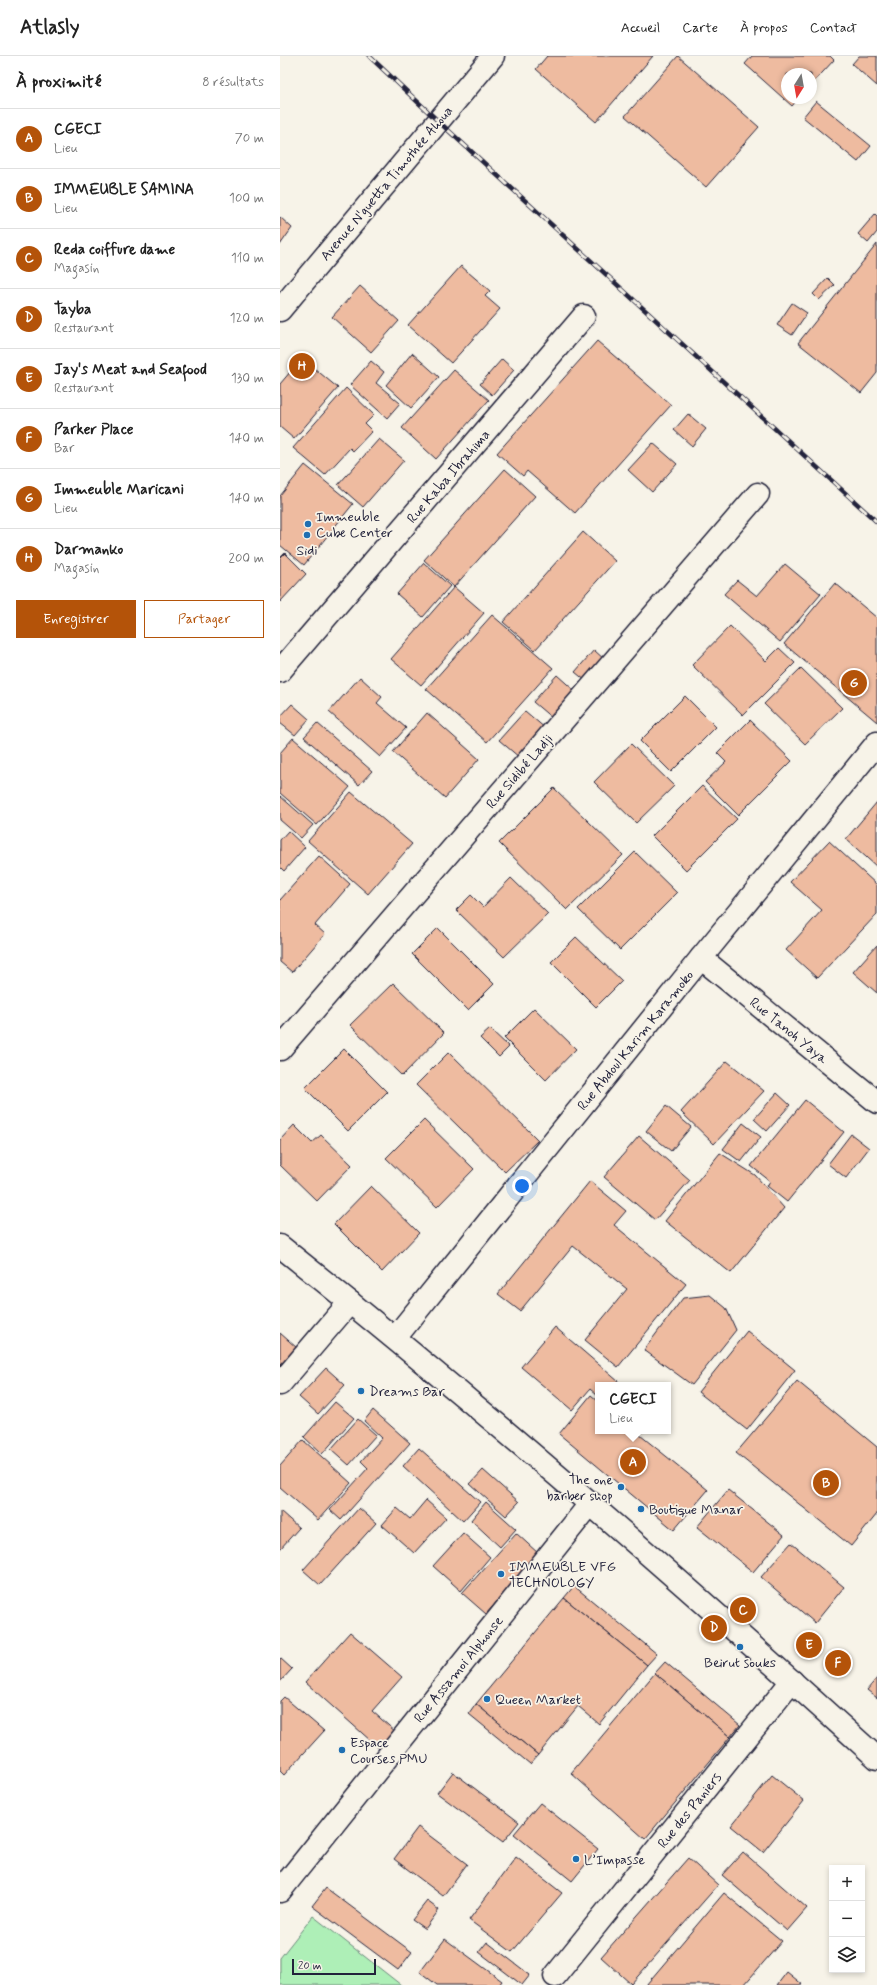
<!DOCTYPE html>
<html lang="fr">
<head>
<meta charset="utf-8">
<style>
  :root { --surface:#fff; --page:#f6f6f6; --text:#222; --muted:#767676; --line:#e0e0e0; --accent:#b45309 }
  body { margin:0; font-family:Mynerve,sans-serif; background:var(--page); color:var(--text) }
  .controls { position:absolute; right:12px; bottom:12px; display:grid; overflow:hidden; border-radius:0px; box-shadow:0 2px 6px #0003 }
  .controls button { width:36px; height:36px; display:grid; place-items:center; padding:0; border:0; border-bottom:1px solid var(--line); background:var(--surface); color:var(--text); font:20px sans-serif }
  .compass { position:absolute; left:501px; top:12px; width:36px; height:36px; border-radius:50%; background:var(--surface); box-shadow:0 2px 6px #0003; rotate:191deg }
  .scale { position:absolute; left:12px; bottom:10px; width:84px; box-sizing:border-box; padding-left:4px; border:2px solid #22223b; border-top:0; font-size:11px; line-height:14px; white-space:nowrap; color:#22223b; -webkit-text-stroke:3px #f7f3e8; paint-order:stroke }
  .you { position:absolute; left:242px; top:1130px; width:14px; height:14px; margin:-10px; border:3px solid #fff; border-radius:50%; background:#1a73e8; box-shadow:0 0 0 6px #1a73e833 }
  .badge { display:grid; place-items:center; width:26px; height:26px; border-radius:50%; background:var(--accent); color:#fff; font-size:13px; font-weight:700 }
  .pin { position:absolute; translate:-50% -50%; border:2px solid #fff; box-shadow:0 1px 4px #0006 }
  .popup { position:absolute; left:315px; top:1326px; width:76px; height:52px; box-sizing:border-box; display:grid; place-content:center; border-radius:0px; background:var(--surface); filter:drop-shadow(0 1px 3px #0005); font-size:13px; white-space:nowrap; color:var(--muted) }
  .popup b { font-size:15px; color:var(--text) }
  .popup::after { content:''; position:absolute; left:50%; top:100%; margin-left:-8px; border:8px solid transparent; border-top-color:var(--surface) }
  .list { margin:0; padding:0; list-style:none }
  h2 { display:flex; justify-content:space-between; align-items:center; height:52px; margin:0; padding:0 16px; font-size:17px }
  h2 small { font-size:13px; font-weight:400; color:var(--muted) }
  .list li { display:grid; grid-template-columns:26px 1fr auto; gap:12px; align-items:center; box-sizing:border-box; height:60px; padding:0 16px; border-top:1px solid var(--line) }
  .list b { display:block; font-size:15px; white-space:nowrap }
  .list p { margin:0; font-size:13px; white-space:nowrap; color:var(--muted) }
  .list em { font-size:13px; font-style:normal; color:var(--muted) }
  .actions { display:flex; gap:8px; padding:12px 16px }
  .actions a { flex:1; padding:9px 0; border:1px solid var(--accent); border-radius:0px; text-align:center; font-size:14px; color:var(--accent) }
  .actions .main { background:var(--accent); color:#fff }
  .icon { flex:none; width:22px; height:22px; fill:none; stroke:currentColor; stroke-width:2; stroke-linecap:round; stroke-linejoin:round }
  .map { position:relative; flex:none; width:597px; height:1929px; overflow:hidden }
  header { display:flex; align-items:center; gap:24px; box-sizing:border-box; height:56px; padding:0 20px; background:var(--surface); border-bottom:1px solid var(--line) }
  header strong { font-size:19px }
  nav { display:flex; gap:22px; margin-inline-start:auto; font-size:14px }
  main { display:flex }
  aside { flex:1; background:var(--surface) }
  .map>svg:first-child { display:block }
  .green { fill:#aeefb7; stroke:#688879 }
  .building { fill:#eebba0; stroke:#22223b }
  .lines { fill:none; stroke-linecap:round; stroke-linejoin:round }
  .minor-casing { stroke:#22223b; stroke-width:25 }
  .minor { stroke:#f7f3e8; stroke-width:22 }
  .rail-casing { stroke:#22223b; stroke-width:4.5 }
  .rail { stroke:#f7f3e8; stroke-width:3; stroke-dasharray:9; stroke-linecap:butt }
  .poi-dot { fill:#1f6fb2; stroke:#f7f3e8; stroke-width:1.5 }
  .labels { text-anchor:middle; stroke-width:3.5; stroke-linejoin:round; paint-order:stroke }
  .street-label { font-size:14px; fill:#22223b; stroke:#f7f3e8 }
  .poi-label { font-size:14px; fill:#22223b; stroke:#f7f3e8; text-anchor:start }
</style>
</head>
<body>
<header>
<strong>Atlasly</strong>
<nav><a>Accueil</a><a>Carte</a><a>À propos</a><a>Contact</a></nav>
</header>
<main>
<aside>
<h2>À proximité<small>8 résultats</small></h2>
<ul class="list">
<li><span class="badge">A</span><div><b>CGECI</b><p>Lieu</p></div><em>70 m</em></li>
<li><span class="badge">B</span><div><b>IMMEUBLE SAMINA</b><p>Lieu</p></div><em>100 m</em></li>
<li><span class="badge">C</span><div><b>Reda coiffure dame</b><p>Magasin</p></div><em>110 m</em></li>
<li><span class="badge">D</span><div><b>Tayba</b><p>Restaurant</p></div><em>120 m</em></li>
<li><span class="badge">E</span><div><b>Jay's Meat and Seafood</b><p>Restaurant</p></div><em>130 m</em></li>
<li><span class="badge">F</span><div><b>Parker Place</b><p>Bar</p></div><em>140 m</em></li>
<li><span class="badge">G</span><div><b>Immeuble Maricani</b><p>Lieu</p></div><em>140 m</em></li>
<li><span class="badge">H</span><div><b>Darmanko</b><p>Magasin</p></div><em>200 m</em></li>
</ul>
<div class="actions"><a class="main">Enregistrer</a><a>Partager</a></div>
</aside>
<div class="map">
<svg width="597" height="1929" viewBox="0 0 597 1929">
  <rect width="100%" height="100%" fill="#f7f3e8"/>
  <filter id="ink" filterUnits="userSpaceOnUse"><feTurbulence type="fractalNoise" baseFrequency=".025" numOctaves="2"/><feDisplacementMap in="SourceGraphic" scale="8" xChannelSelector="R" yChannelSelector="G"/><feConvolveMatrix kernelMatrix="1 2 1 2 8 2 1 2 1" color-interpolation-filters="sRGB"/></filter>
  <g filter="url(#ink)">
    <path class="green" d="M33 1860 121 1929H0V1902Z"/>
    <g class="building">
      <path d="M267 0H373L316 66 256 13Z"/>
      <path d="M398 0 479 71 426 131 345 60Z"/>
      <path d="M472 0H550L554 4 531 29V18H507V42H519L512 50 465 8Z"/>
      <path d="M579 0H597V30L572 8Z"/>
      <path d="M536 45 591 90 578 106 523 61Z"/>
      <path d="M595 158 597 160V176L588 187 578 178Z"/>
      <path d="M0 161 12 172 0 189Z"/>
      <path d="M597 188V317L581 337 518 287Z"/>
      <path d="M181 210 210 235 205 240 220 253 171 307 128 269Z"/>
      <path d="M548 222 555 229 539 244 533 238Z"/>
      <path d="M80 230 119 265 91 296 52 261Z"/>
      <path d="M512 247 527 257 512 279 497 269Z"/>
      <path d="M317 285 391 349 295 457 247 415 243 420 217 397Z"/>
      <path d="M132 297 159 321 131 352 106 329Z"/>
      <path d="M22 302 58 332 14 383 0 371V328Z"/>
      <path d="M222 303 234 314 212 339 200 328Z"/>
      <path d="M91 305 104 316 96 327 120 347 107 362 70 329Z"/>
      <path d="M174 314 209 344 156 403 122 372Z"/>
      <path d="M66 332 94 359 85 368 92 375 73 395 70 392 45 419 13 392Z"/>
      <path d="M408 358 426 373 412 390 394 374Z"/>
      <path d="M99 383 124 404 83 451 58 429Z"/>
      <path d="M373 387 397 408 372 436 348 414Z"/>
      <path d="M25 409 73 448 24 509 0 489V440Z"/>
      <path d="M225 413 255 440 174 531 144 504Z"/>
      <path d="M303 476 335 505 255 594 223 566Z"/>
      <path d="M5 497 26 518 0 546V502Z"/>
      <path d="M144 507 170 530 143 561 117 538Z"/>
      <path d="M505 508 541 538 500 586 444 538 457 524 477 540Z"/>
      <path d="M555 527 597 562V666L504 588Z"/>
      <path d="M174 531 204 557 141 629 111 603Z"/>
      <path d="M212 559 273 612 207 686 146 633Z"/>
      <path d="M450 570 486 605 499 592 515 607 463 659 412 609Z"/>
      <path d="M314 594 325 604 306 625 295 616Z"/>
      <path d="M521 612 562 652 525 688 484 648Z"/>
      <path d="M277 619 296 636 273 663 253 646Z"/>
      <path d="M80 621 102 641 97 647 126 672 100 701 49 656Z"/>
      <path d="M405 640 436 671 391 716 360 685Z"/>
      <path d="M12 648 29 663 15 679 0 667V661Z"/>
      <path d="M245 655 266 673 240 702 219 684Z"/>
      <path d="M147 657 199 703 165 742 113 696Z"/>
      <path d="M470 664 512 705 458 759 425 726 446 706 437 697Z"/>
      <path d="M37 667 92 715 79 729 24 681Z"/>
      <path d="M13 682 70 731 37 769 0 737V697Z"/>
      <path d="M351 688 394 730 356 767 314 726Z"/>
      <path d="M422 730 457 763 406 814 372 780Z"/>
      <path d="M274 732 343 799 287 854 219 787Z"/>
      <path d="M71 736 132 788 88 838 28 785Z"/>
      <path d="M0 740 33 769 21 782 0 764Z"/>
      <path d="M597 746V811L566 783Z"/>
      <path d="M8 775 25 791 4 815 0 811V784Z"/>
      <path d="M549 785 597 829V858L537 922 506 894 542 854 510 826Z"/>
      <path d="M355 796 397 837 340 894 298 853Z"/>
      <path d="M39 800 70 828 35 869 45 878 12 916 0 906V844Z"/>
      <path d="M231 822 268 858 224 901 176 854 191 839 203 851Z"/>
      <path d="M158 872 214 928 188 954 132 898Z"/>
      <path d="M296 881 342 925 316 951 271 906Z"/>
      <path d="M597 889V937L573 916Z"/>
      <path d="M113 927 164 977 122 1020 70 969Z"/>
      <path d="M254 952 296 993 266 1024 224 982Z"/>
      <path d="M210 973 229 991 219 1001 200 982Z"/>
      <path d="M64 993 107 1036 68 1075 25 1032Z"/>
      <path d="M169 996 258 1084 225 1116 136 1029Z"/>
      <path d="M447 1005 484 1035 434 1088 401 1056Z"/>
      <path d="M497 1037 510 1049 487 1075 474 1063Z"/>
      <path d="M525 1044 564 1076 507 1146 487 1130 490 1125 471 1110Z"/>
      <path d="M386 1050 411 1071 391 1095 366 1075Z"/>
      <path d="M144 1064 194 1113 157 1151 106 1102Z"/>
      <path d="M463 1067 481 1081 461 1106 443 1093Z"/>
      <path d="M14 1069 32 1087 41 1079 72 1109 37 1145 0 1109V1084Z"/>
      <path d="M571 1078 589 1092 566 1122 548 1108Z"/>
      <path d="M359 1080 410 1124 375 1164 324 1121Z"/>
      <path d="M440 1097 475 1119 504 1152 451 1217 385 1165Z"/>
      <path d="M310 1125 346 1155 334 1169 406 1228 338 1311 305 1284 347 1233 293 1190 240 1255 218 1238Z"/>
      <path d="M91 1130 139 1177 102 1216 54 1168Z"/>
      <path d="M430 1239 446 1252 456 1274 412 1329 364 1294 403 1242Z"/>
      <path d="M275 1271 339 1326 336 1329H318V1340L310 1333 292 1354 241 1311Z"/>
      <path d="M467 1275 515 1314 467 1374 418 1336Z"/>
      <path d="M0 1277 17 1292 0 1311Z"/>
      <path d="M46 1312 65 1329 38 1358 19 1341Z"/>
      <path d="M517 1325 597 1391V1458L571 1490 456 1397Z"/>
      <path d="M311 1339 318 1345V1375H355L428 1434 394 1474 279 1378Z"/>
      <path d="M55 1346 74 1362 42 1398 24 1381Z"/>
      <path d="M93 1354 130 1387 61 1464 50 1454 88 1412 81 1405 102 1382 84 1365Z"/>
      <path d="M78 1363 96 1379 69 1409 51 1393Z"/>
      <path d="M23 1384 71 1427 38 1464 0 1431V1410Z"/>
      <path d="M139 1392 200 1446 183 1465 123 1410Z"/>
      <path d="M203 1414 239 1446 226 1460 190 1428Z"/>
      <path d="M448 1434 504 1479 473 1516 417 1471Z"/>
      <path d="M146 1444 166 1462 134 1497 102 1469 117 1452 130 1463Z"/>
      <path d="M206 1446 236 1473 220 1491 191 1464Z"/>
      <path d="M79 1452 96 1467 40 1529 23 1514Z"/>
      <path d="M0 1455 19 1472 0 1493Z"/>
      <path d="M183 1477 210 1501 181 1535 153 1510Z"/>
      <path d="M236 1477 259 1498 206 1558 182 1537Z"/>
      <path d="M511 1487 564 1531 535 1567 481 1521Z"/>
      <path d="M294 1530 377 1598 367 1609 284 1542Z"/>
      <path d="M284 1542 367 1609 319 1668 298 1650 258 1699 196 1648Z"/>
      <path d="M70 1576 122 1621 92 1655 117 1677 101 1694 25 1626Z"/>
      <path d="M0 1602 12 1613 0 1626Z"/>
      <path d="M385 1606 460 1669 450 1681 375 1617Z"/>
      <path d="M375 1617 450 1681 365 1783 291 1717Z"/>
      <path d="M597 1622V1642L587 1634Z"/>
      <path d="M4 1641 44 1675 4 1719 0 1715V1645Z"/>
      <path d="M196 1648 258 1699 250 1708 189 1658Z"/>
      <path d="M173 1716 239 1766 223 1786 157 1737Z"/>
      <path d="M492 1719 524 1745 483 1796 451 1770Z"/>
      <path d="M260 1747 318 1793 292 1825 234 1778Z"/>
      <path d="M138 1771 187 1808 163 1840 114 1803Z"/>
      <path d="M463 1796 527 1852 507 1875 442 1819Z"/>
      <path d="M236 1801 282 1837 232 1896 189 1864Z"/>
      <path d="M408 1802 438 1829 351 1928 321 1901Z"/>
      <path d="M46 1832 132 1896 118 1914 32 1850Z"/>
      <path d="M444 1837 502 1885 464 1929H366Z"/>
      <path d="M147 1845 159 1854 145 1873 132 1864Z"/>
      <path d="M165 1883 222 1925 219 1929H157L140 1916Z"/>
      <path d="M207 1886 250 1919 242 1929 199 1896Z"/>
      <path d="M507 1916 523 1929H497Z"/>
    </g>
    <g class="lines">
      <defs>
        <g id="minor">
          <path d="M0 254 213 0"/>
          <path d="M0 615 304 260"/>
          <path d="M421 902 597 1046"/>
          <path d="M0 993 478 438"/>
          <path d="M0 1190C205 1353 403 1526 597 1702"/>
          <path d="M115 1282 421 902 597 687"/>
          <path d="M0 1328 70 1246"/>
          <path d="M0 1835 311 1447"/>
          <path d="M275 1920 512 1625"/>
        </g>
      </defs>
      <use href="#minor" class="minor-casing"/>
      <use href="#minor" class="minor"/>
      <defs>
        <path id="rail" d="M89 0 158 65 597 466"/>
      </defs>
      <use href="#rail" class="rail-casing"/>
      <use href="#rail" class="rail"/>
    </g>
  </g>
  <g class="poi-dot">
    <circle cx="28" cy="468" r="4"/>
    <circle cx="27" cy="479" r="4"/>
    <circle cx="81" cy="1335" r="4"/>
    <circle cx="341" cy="1431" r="4"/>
    <circle cx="361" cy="1453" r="4"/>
    <circle cx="221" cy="1518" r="4"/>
    <circle cx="460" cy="1591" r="4"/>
    <circle cx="207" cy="1643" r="4"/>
    <circle cx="62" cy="1694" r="4"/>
    <circle cx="296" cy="1803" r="4"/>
  </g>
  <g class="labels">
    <g class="street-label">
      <text transform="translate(106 127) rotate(-50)" y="5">Avenue N'guetta Timothée Ahoua</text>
      <text transform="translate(168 420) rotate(-49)" y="5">Rue Kaba Ibrahima</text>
      <text transform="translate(239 715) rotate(-49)" y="5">Rue Sidibé Ladji</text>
      <text transform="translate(509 974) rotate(39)" y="5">Rue Tanoh Yaya</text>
      <text transform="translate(355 984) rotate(-51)" y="5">Rue Abdoul Karim Karamoko</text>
      <text transform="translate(178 1613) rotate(-51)" y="5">Rue Assamoi Alphonse</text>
      <text transform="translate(409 1754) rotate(-51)" y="5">Rue des Paniers</text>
    </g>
    <g class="poi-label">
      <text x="36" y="465">Immeuble<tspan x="36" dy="16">Cube Center</tspan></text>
      <text x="27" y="499" text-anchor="middle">Sidi</text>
      <text x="89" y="1340">Dreams Bar</text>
      <text x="333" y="1428" text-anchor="end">The one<tspan x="333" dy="16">barber shop</tspan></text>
      <text x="369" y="1458">Boutique Manar</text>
      <text x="229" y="1515">IMMEUBLE VFG<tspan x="229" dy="16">TECHNOLOGY</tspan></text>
      <text x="460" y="1611" text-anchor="middle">Beirut souks</text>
      <text x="215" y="1648">Queen Market</text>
      <text x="70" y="1691">Espace<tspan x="70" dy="16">Courses PMU</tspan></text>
      <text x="304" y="1808">L’Impasse</text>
    </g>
  </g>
</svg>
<div class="controls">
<button>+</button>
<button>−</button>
<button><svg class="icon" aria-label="layers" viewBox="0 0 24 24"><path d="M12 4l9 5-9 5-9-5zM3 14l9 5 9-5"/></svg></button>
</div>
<svg class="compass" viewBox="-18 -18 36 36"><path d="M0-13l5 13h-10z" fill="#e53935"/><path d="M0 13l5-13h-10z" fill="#767676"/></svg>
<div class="scale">20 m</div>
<div class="you"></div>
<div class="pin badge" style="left:353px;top:1406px">A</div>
<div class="popup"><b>CGECI</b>Lieu</div>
<div class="pin badge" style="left:546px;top:1427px">B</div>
<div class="pin badge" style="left:463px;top:1554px">C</div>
<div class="pin badge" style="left:434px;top:1572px">D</div>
<div class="pin badge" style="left:529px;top:1589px">E</div>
<div class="pin badge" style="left:558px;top:1607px">F</div>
<div class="pin badge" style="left:574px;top:627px">G</div>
<div class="pin badge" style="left:22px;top:310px">H</div>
</div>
</main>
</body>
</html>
